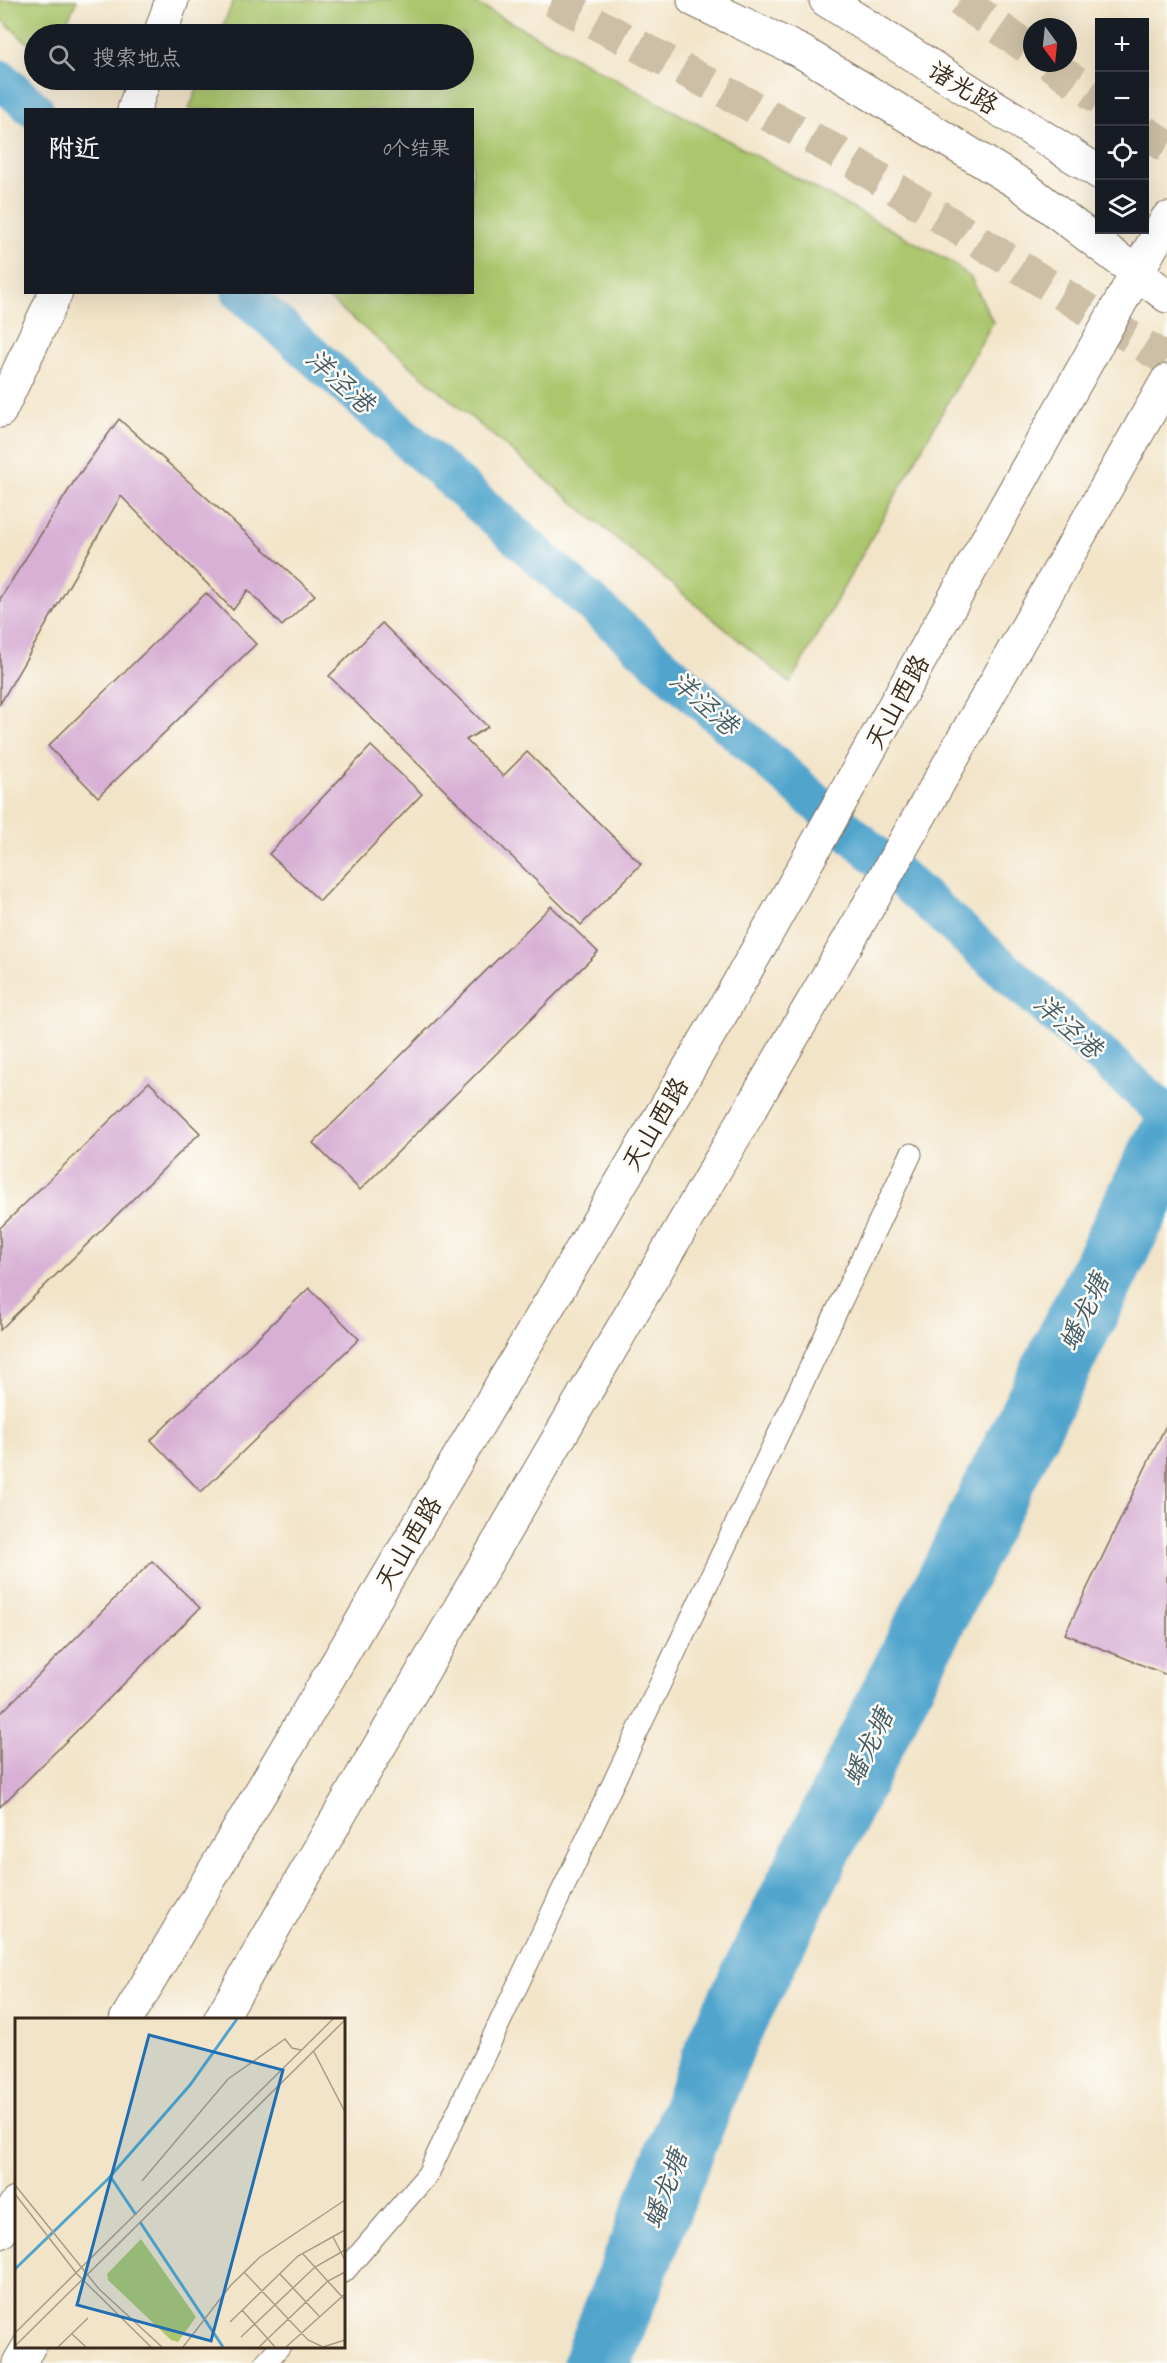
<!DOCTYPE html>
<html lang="zh">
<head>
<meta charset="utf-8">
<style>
  :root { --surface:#171b24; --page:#20242c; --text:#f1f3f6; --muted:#9ea1a6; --line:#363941 }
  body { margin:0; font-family:Caveat,"LXGW WenKai TC",sans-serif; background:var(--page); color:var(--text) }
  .controls { position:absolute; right:18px; top:18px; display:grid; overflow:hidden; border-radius:0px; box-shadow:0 6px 24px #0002 }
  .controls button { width:54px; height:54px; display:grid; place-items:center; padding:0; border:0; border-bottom:2px solid var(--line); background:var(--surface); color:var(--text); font:30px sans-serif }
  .compass { position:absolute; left:1023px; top:18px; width:54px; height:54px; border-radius:50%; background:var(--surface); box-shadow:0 6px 24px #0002; rotate:165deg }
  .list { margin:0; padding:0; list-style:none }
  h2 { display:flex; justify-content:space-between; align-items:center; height:78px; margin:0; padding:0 24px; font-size:26px }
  h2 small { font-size:20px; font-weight:400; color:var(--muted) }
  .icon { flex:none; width:33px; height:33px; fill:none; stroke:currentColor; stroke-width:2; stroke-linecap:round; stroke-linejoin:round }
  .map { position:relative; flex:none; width:1167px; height:2363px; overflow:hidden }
  .search { position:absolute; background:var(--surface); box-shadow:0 6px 24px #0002; left:24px; top:24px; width:450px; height:66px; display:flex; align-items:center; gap:15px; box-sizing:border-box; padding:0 21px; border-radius:33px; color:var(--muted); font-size:22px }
  .panel { position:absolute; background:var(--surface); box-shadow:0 6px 24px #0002; left:24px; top:108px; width:450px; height:186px; border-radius:0px }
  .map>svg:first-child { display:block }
  .green { fill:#abc66d; stroke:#737846; stroke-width:1.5 }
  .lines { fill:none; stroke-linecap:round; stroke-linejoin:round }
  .canal { stroke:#51a5cd; stroke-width:39 }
  .river { stroke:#51a5cd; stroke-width:68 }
  .building { fill:#d8b0d5 }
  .primary-tunnel { stroke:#cdbfa6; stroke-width:33; stroke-dasharray:33 16; stroke-linecap:butt }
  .service-casing { stroke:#7b6b5a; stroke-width:23 }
  .minor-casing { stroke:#7b6b5a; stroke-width:35 }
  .secondary-casing { stroke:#7b6b5a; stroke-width:35 }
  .service { stroke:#fff; stroke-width:21 }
  .minor { stroke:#fff; stroke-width:33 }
  .secondary { stroke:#fff; stroke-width:33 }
  .labels { text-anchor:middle; stroke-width:5; stroke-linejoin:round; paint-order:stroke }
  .street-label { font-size:26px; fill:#3b2a1e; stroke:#fdfcf7 }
  .water-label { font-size:27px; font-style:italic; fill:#445b64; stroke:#fdfcf7 }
  .inset-river { fill:none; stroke:#51a5cd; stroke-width:3 }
  .inset-road { fill:none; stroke:#a99a84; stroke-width:1.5 }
  .view { fill:#1f6fb2; fill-opacity:0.15; stroke:#1f6fb2; stroke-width:3 }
  .inset-edge { fill:none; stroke:#3b2a1e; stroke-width:3 }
</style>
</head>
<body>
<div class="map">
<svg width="1167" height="2363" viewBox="0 0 1167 2363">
  <rect width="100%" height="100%" fill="#fdfcf7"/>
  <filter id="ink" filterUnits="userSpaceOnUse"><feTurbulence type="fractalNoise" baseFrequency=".0167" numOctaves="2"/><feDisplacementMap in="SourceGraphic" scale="12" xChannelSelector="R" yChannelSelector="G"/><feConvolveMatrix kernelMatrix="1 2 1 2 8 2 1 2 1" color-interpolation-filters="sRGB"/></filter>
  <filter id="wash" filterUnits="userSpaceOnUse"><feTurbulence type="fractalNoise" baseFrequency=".008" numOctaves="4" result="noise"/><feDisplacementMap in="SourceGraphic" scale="24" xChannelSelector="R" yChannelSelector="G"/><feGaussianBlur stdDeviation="1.35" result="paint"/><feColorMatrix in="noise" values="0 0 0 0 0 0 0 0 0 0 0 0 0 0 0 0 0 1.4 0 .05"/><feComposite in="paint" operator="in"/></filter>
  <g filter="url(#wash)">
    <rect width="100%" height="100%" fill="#f2e4c8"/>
    <g class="green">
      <path d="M0 0H77L61 34H34V49L0 18Z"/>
      <path d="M234 0H470L949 261 971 278 993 322 790 683 322 293 472 292V110L189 109 201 80H464V34H219Z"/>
    </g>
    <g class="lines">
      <g class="canal">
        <path d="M0 79 35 110"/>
        <path d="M241 292 1167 1114"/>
      </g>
      <path class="river" d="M597 2363 724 2038 1167 1145"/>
    </g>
    <g id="blocks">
      <g class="building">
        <path d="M119 419 315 595 282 626 248 590 233 610 121 496 0 704V599L75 480Z"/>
        <path d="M206 593 256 644 98 797 48 746Z"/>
        <path d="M382 623 488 727 466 740 503 776 527 752 641 864 581 925 329 676Z"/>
        <path d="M371 746 422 794 320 901 269 854Z"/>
        <path d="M551 906 598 952 360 1190 313 1143Z"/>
        <path d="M149 1082 200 1133 0 1330V1228Z"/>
        <path d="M309 1288 359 1339 201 1492 151 1440Z"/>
        <path d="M1167 1423V1675L1065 1634Z"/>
        <path d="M152 1561 200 1608 0 1807V1714Z"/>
      </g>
    </g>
  </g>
  <g filter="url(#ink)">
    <use href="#blocks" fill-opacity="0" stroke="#7b6b5a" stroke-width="1.5"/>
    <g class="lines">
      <g class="primary-tunnel">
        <path d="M552 0 834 150 1167 360"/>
        <path d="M960 0 1032 51"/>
        <path d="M1049 63 1100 99"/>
        <path d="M1144 131 1167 147"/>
      </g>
      <defs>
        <g id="service">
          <path d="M344 2272 428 2174 911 1154"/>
          <path d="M265 2363 280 2346"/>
        </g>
        <g id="minor">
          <path d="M160 34 172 0"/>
          <path d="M134 110 144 80"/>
          <path d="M0 411 56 292"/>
        </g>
        <g id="secondary">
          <path d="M694 0 802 52 1020 184 1167 296"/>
          <path d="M826 0 1100 173"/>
          <path d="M126 2020 731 997 1167 219"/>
          <path d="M220 2020 861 919 1167 381"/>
          <path d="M0 2232 16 2204"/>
          <path d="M19 2363 29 2346"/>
        </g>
      </defs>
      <use href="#service" class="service-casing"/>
      <use href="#minor" class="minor-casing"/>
      <use href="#secondary" class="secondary-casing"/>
      <use href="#service" class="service"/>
      <use href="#minor" class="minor"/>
      <use href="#secondary" class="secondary"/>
    </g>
  </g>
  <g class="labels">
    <g class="street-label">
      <text transform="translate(963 87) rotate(32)" y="9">诸光路</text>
      <text transform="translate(897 702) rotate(-61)" y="9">天山西路</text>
      <text transform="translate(655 1124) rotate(-59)" y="9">天山西路</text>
      <text transform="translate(408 1543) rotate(-59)" y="9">天山西路</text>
    </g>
    <g class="water-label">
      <text transform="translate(340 381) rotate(42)" y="9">洋泾港</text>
      <text transform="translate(704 703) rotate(42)" y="9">洋泾港</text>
      <text transform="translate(1068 1026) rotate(42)" y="9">洋泾港</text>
      <text transform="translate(1084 1312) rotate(-64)" y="9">蟠龙塘</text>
      <text transform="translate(868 1747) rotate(-64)" y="9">蟠龙塘</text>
      <text transform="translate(665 2189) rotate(-69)" y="9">蟠龙塘</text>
    </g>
  </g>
  <g transform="translate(15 2018)">
    <rect width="330" height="330" fill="#f2e4c8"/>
    <path d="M126 221 181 299 163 324 156 322 93 262 92 256Z" fill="#abc66d"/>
    <path class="inset-river" d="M95 158 121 197M125 204 208 329M0 251 93 161 175 67 222 1"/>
    <path class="inset-road" d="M299 34 330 94M127 163 213 61 270 21 277 30 286 32M0 167 84 271 147 329M0 176 62 256 136 329M318 219 330 242M288 236 330 282M229 254 293 322 308 329 330 322M265 256 304 298M227 292 260 329M215 304 283 238 330 212M0 315 318 1M57 316 71 329M226 319 300 249 330 232M0 328 330 2M43 329 73 300M168 329 216 267 245 239 330 182M244 329 313 263 330 254M271 329 330 276"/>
    <path class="view" d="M134 17 268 52 196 323 62 287Z"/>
    <rect width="330" height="330" class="inset-edge"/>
  </g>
</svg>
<div class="controls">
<button>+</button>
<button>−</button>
<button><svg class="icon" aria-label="locate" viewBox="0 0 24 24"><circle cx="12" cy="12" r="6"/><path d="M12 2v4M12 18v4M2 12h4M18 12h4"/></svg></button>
<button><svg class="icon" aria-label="layers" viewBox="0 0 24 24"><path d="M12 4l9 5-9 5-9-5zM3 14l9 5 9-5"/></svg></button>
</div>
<svg class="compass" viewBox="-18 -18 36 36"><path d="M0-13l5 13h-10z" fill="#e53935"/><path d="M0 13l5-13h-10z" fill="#9ea1a6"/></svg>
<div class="search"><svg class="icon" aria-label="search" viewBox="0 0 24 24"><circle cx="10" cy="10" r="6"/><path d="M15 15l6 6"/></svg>搜索地点</div>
<section class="panel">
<h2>附近<small>0个结果</small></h2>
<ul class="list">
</ul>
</section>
</div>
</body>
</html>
